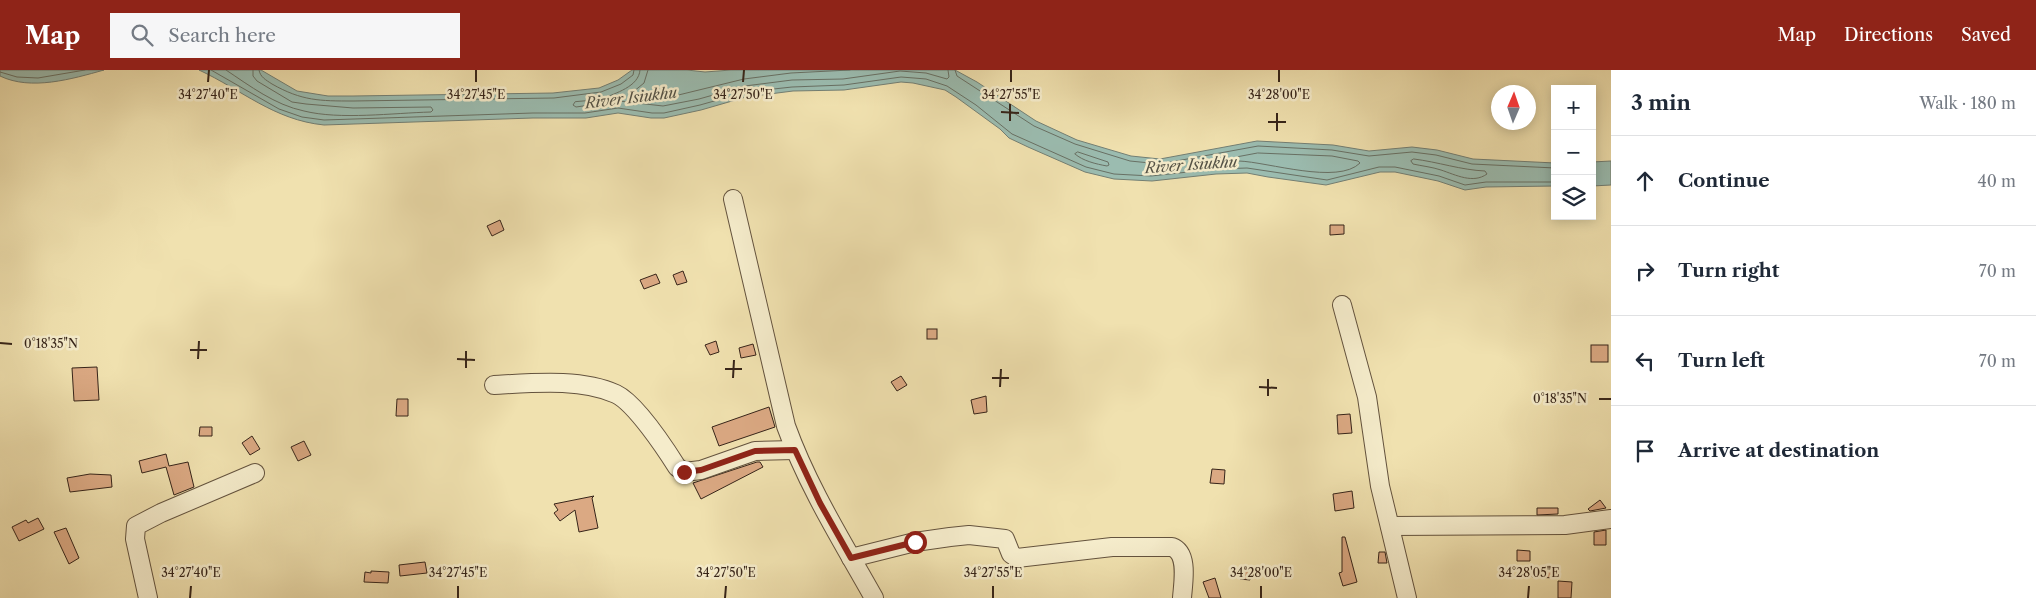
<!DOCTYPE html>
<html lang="en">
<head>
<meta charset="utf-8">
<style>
  :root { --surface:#fff; --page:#f6f6f7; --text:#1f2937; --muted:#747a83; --line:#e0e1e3; --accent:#8f2418 }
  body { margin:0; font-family:"Libre Caslon Text",serif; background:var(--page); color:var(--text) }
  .controls { position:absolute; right:15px; top:15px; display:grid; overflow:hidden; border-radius:0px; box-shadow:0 2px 12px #0003 }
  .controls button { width:45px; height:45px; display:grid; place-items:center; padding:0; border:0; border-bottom:1px solid var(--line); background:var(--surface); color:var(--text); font:25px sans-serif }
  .compass { position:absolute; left:1491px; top:15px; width:45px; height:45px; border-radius:50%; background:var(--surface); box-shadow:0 2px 12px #0003; rotate:2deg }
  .stop { position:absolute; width:15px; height:15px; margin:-11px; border:4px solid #8f2418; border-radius:50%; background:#fff }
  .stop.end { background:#8f2418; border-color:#fff; box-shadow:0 1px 5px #0008 }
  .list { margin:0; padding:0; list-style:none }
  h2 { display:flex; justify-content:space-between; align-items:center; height:65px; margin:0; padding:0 20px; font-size:21px }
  h2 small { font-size:16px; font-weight:400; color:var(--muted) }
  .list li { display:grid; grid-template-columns:32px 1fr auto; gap:15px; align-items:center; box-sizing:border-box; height:90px; padding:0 20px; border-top:1px solid var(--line) }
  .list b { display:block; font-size:19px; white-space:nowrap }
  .list em { font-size:16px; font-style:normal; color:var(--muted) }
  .icon { flex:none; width:28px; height:28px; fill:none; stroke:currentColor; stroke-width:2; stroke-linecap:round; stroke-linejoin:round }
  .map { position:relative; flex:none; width:1611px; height:528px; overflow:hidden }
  header { display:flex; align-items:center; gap:30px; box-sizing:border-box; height:70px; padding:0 25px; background:var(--accent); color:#fff }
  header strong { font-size:24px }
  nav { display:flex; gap:28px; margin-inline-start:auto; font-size:18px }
  .search { width:350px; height:45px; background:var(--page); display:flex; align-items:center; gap:12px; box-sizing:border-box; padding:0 18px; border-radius:0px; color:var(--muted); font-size:19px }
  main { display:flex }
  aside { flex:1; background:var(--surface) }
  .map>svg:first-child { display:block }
  .water { fill:#9bbcb0; stroke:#737f74 }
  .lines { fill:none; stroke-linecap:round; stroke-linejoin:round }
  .shore { stroke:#687064; stroke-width:1 }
  .building { fill:#dba983; stroke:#362419 }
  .minor-casing { stroke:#64533e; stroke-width:20 }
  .minor { stroke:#f5eccb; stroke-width:18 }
  .route { stroke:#8f2418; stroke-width:6 }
  .ticks { fill:none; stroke:#362419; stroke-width:2 }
  .labels { text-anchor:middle; stroke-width:5; stroke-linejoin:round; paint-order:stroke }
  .water-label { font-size:15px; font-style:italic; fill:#545246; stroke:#f5eccb }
  .ticks-label { font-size:12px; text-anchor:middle; fill:#362419; stroke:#f5eccb; stroke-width:5; stroke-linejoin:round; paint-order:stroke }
</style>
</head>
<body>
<header>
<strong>Map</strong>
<div class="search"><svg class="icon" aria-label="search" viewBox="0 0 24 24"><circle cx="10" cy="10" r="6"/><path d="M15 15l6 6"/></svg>Search here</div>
<nav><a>Map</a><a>Directions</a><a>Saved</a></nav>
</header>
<main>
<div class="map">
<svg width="1611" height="528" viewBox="0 0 1611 528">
  <rect width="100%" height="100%" fill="#f0e1af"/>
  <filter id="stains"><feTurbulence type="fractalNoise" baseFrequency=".004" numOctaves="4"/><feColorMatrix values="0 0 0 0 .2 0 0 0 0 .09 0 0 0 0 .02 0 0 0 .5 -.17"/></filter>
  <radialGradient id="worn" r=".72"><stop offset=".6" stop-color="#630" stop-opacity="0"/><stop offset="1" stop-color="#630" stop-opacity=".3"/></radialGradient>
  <g class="water">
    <path d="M0 0H104C72 9 31 21 0 6Z"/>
    <path d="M199 0H261L297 21 328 26H353L553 23 599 18 618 10 632 0H687L705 2 731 0H955L977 12 1036 51 1077 70 1131 86 1160 89 1257 71 1333 75 1369 81 1412 77 1437 80 1473 89 1555 93V116L1486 117 1465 120 1438 111 1395 102H1380L1326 115 1268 107 1247 103 1216 104 1152 111 1114 109 1085 102 1028 77 1009 68 1000 59 956 27 945 20 913 13 901 12 844 20 793 21 746 27 701 40 664 48H651L618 43 586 48H533L324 55C274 50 242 20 199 0Z"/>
    <path d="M1611 91V115L1592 116V92Z"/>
  </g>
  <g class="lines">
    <g class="shore">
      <path d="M211 0 279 39 302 47 324 50 533 43H585L618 38 652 43H664L700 35 746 22 792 17 844 15 901 7 914 8 926 9 947 16 976 35 1012 64 1030 72 1086 97 1114 104 1151 106 1216 99 1247 98 1327 110 1379 97H1395L1439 106 1465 115 1486 112H1555"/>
      <path d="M226 0C250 16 275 35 304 41 340 50 393 43 431 42L433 40 431 37 353 38 306 34 292 32 257 11 253 6V0"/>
      <path d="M259 0C260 7 266 10 272 14 302 31 320 31 353 31L554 28 601 22 621 14 633 5 634 0"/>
      <path d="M640 0C639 17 615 23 602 29V32L619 31 663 36 699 29 745 16 792 10 843 9 900 1 926 3 947 9 949 7 948 0"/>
      <path d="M648 0 644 13 633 22 634 26 662 29 744 9 791 3 850 0"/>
      <path d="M955 0 957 6 1034 56 1075 74 1130 91 1160 94 1258 76 1332 80 1369 86 1412 82 1436 85 1472 94 1555 98"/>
      <path d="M0 2 17 7 38 8 85 0"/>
      <path d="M596 30 599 31 597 34 576 37 573 35 575 32Z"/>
      <path d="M1078 82 1108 92 1109 95 1107 96C1096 94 1083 91 1075 84Z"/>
      <path d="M1258 83 1332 86 1358 91 1360 93C1338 115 1268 92 1239 91L1237 90 1238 87Z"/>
      <path d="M1414 89C1438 92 1461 100 1485 101L1487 104C1473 114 1456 105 1441 100 1432 97 1422 96 1413 94L1411 91Z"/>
    </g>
  </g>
  <g class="building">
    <path d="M500 150 504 160 492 166 487 156Z"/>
    <path d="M1330 155H1344V164L1330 165Z"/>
    <path d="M683 201 687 212 677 215 673 205Z"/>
    <path d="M656 204 660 213 644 219 640 210Z"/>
    <rect x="927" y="259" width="10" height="10"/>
    <path d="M716 271 719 282 710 285 705 275Z"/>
    <path d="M753 274 756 285 741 288 739 278Z"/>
    <rect x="1591" y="275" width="17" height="17"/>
    <path d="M97 297 99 330 74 331 72 298Z"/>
    <path d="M901 306 907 315 897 321 891 312Z"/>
    <path d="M986 326 987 342 974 344 971 330Z"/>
    <path d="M397 329H408V346H396Z"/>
    <path d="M769 337 775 357 719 376 712 357Z"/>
    <path d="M1350 344 1352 363 1338 364 1337 345Z"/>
    <path d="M200 357H212V366H199Z"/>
    <path d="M252 366 260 379 250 385 242 373Z"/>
    <path d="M304 371 311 385 298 391 291 377Z"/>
    <path d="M166 384 169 396 188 392 194 417 174 425 166 397 142 403 139 391Z"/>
    <path d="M757 392H760L763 397 701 429 693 413Z"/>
    <path d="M1212 399 1225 400 1224 414 1210 413Z"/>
    <path d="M90 404 111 405 112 417 70 422 67 408Z"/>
    <path d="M1352 421 1354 438 1335 441 1333 424Z"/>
    <path d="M594 426 592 428 598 458 579 462 575 440 560 451 554 443 558 440 554 434Z"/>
    <path d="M1600 430 1606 438 1590 441 1588 439Z"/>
    <path d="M1537 438H1558V444L1537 445Z"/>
    <path d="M38 448 44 459 19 471 12 457 26 450 28 453Z"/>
    <path d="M66 458 79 488 69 494 54 462Z"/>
    <path d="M1606 460V475H1594V462Z"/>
    <path d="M1342 467H1345L1357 512 1343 516 1339 503 1342 502Z"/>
    <path d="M1517 480 1530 481V491H1517Z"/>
    <path d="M1379 482H1385L1387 493H1378Z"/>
    <path d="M425 492 427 503 400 506 399 495Z"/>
    <path d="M1533 497 1557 499V508L1532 507Z"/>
    <path d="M1240 498H1251L1250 510 1240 509Z"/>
    <path d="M371 501 389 502 388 513 364 512 365 502 371 503Z"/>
    <path d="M1215 508 1221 528H1209L1203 512Z"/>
    <path d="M1558 511 1572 512 1571 528H1558Z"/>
  </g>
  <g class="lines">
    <defs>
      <g id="minor">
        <path d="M733 129 786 356C808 417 842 471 874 528"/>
        <path d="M1342 235 1367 327 1380 416 1407 528"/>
        <path d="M494 315C532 313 581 308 616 324 635 333 665 378 677 397L684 402 701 400 755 381 795 380"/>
        <path d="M1390 456 1565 455 1611 449"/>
        <path d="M851 488 915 472 950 467 969 465 1005 469 1011 484 1017 488 1112 477H1172C1189 483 1183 513 1182 528"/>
        <path d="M148 528 135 469 136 456 161 443 255 403"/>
      </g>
    </defs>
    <use href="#minor" class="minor-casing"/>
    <use href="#minor" class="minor"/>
  </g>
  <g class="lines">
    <path class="route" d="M684 402 701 400 755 381 795 380 820 433 851 488 915 472"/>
  </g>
  <path class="ticks" d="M208 12 209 0M476 12V0M743 12 744 0M1011 12V0M1279 12V0M1001 42 1019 43M1010 51V34M1268 52H1286M1277 61V43M0 273 12 274M190 280H207M198 289 199 271M457 289 475 290M466 298V281M725 299H742M733 308 734 290M992 308H1009M1000 317 1001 299M1259 317 1277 318M1268 326V309M1599 329H1611M190 528 191 516M458 528V516M725 528 726 516M993 528V516M1261 528V516M1528 528 1529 516"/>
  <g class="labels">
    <g class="water-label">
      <text transform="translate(631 28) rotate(-7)" y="5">River Isiukhu</text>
      <text transform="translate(1191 95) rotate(-4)" y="5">River Isiukhu</text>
    </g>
  </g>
  <g class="ticks-label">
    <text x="208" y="29">34°27'40"E</text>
    <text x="476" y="29">34°27'45"E</text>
    <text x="743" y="29">34°27'50"E</text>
    <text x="1011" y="29">34°27'55"E</text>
    <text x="1279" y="29">34°28'00"E</text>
    <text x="51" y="278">0°18'35"N</text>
    <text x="1560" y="333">0°18'35"N</text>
    <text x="191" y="507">34°27'40"E</text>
    <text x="458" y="507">34°27'45"E</text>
    <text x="726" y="507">34°27'50"E</text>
    <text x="993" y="507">34°27'55"E</text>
    <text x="1261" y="507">34°28'00"E</text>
    <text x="1529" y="507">34°28'05"E</text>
  </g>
  <rect width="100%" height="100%" filter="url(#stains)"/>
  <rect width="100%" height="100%" fill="url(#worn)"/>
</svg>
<div class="controls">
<button>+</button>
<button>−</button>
<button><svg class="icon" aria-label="layers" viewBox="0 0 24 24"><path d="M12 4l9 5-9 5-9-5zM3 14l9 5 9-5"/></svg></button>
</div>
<svg class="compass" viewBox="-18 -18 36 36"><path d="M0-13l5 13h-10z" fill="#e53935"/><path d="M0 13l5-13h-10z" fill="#747a83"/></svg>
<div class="stop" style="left:915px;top:472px"></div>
<div class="stop end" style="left:684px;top:402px"></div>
</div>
<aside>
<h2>3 min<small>Walk · 180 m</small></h2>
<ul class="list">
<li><svg class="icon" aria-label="ahead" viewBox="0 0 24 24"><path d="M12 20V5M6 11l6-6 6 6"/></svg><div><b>Continue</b></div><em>40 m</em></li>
<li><svg class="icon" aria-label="right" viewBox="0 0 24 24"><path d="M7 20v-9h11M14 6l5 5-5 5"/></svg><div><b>Turn right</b></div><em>70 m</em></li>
<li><svg class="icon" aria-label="left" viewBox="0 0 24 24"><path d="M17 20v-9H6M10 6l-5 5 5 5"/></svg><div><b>Turn left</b></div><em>70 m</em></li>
<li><svg class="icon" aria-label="arrive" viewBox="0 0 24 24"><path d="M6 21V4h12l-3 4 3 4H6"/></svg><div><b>Arrive at destination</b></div></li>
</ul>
</aside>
</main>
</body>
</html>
